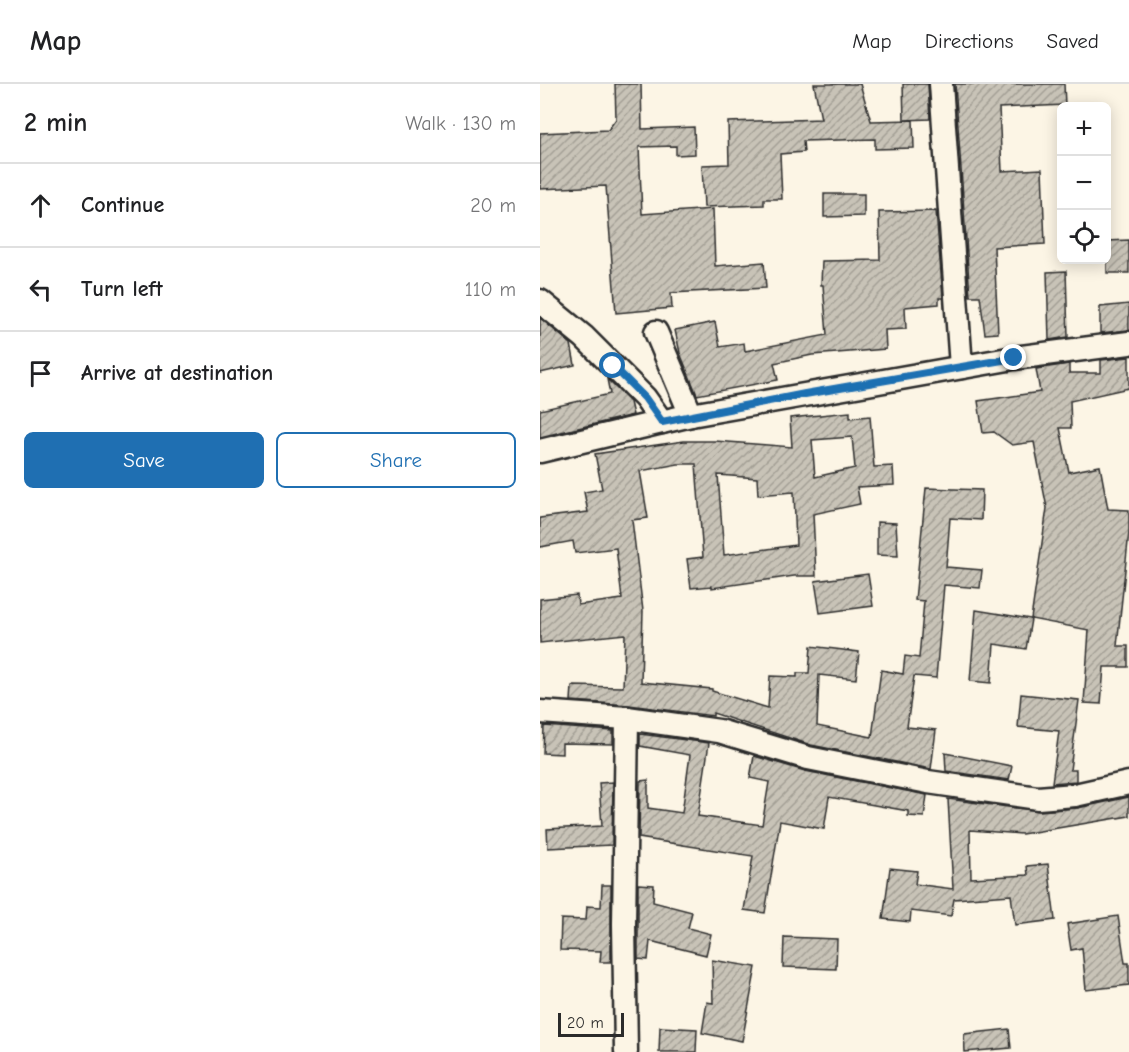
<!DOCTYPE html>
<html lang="en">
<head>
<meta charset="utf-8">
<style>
  :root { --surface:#fff; --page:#f2f2f2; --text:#202124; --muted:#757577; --line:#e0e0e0; --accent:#1f6fb2 }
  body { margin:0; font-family:"Comic Neue",sans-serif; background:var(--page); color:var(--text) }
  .controls { position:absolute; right:18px; top:18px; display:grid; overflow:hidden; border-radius:9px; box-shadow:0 3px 15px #0003 }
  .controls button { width:54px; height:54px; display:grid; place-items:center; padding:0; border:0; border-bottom:2px solid var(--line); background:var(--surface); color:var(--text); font:30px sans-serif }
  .scale { position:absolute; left:18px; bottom:15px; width:66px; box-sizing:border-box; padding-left:6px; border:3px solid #2b2b2b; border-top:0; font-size:16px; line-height:21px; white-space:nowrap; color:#2b2b2b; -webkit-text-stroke:4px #fcf5e5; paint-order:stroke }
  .stop { position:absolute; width:18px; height:18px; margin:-14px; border:4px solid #1f6fb2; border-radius:50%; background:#fff }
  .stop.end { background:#1f6fb2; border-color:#fff; box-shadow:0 2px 6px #0008 }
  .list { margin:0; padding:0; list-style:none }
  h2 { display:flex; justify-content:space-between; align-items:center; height:78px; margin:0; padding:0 24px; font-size:26px }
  h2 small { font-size:20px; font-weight:400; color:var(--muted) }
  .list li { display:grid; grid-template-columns:39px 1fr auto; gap:18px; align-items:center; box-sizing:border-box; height:84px; padding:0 24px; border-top:2px solid var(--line) }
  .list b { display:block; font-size:22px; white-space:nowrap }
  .list em { font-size:20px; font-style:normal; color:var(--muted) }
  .actions { display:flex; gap:12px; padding:18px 24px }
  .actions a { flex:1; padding:14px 0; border:2px solid var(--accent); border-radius:9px; text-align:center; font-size:21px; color:var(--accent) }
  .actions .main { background:var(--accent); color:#fff }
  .icon { flex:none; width:33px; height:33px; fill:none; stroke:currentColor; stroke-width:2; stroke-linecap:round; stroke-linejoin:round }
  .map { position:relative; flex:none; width:589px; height:968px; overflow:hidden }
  header { display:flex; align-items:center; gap:36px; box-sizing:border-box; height:84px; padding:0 30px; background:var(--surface); border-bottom:2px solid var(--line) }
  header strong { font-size:28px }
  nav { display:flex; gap:33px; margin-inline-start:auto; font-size:21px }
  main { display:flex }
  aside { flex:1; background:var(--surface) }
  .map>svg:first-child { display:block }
  .building { fill:url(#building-hatch); stroke:#2b2b2b; stroke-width:1.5; fill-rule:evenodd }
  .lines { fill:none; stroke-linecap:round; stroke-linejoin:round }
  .minor-casing { stroke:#2b2b2b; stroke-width:27 }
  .minor { stroke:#fcf5e5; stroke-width:22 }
  .route { stroke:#1f6fb2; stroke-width:8 }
</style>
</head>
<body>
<header>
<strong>Map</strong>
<nav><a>Map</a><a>Directions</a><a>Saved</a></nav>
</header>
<main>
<aside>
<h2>2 min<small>Walk · 130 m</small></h2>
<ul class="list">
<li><svg class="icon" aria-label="ahead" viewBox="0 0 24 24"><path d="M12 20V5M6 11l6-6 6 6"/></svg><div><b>Continue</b></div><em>20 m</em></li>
<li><svg class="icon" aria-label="left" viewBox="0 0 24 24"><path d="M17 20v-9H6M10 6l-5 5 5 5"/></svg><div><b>Turn left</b></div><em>110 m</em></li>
<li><svg class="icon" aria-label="arrive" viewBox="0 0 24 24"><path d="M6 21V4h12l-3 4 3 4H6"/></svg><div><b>Arrive at destination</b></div></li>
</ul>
<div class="actions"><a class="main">Save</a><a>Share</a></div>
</aside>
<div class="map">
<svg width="589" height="968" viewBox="0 0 589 968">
  <defs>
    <pattern id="building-hatch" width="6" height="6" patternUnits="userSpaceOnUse" patternTransform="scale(1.5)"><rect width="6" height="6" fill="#c8c3b7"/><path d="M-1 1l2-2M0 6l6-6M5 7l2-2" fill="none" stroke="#a39f95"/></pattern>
  </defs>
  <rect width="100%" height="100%" fill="#fcf5e5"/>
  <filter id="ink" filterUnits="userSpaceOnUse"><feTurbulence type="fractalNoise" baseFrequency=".0167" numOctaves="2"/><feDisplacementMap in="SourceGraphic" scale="12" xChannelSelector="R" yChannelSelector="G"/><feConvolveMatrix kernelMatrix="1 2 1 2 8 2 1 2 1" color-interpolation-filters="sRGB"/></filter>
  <g filter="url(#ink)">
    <g class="building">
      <path d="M75 0H101L102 45 154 43 155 70 136 71V62L99 63 102 130 173 125 175 182 224 178 226 204 131 209 132 224 76 229 66 102 0 105V49L68 46 76 35Z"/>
      <path d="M274 0H320L331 37 373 36 374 64 335 65V55L263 57 264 68 240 70 242 115H224V121L164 123 162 81 189 80 188 38 281 35Z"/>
      <path d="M363 0H388L390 35 364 36Z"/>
      <path d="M415 0H524L525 21 459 24 462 87 502 85 505 160 454 163 458 249 445 250 440 212H430Z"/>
      <path d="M284 110H324V132L284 133Z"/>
      <path d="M396 127 403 214H399V220L365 223 366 245 345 246 346 265 272 271 234 279 238 296 157 311 140 269 135 246 175 238 180 263 204 259 205 267 287 251 283 201H281L282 177 340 176 339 128Z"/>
      <path d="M589 156V189H567V157Z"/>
      <path d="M526 187 528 253 509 256 507 188Z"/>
      <path d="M589 220V246L560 249V223Z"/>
      <path d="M0 234 31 260 35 281 0 289Z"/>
      <path d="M589 273V304L530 317 531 344H520L529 388 560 382 568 425 589 426V448L577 562H588V583H564L561 620 544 619 549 546 491 535 507 424 494 358 472 361 454 348 443 349 438 317 500 308 496 285 529 280V289H561V276Z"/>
      <path d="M67 295 90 318 93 331 0 353V326L70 310Z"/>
      <path d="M310 328V334L330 332 334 383 353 382 354 401 317 403 320 420 273 430 276 492H254L172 504V502L151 504 147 475 163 473 156 380H138L100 387 108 434 92 436 103 527 101 598 172 605V607L228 624 230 592 257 593V589H269L271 562 319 568 316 595 279 591 277 642 332 653 341 586 363 590 365 572 379 574 384 517 375 516 386 404 442 406 441 436 410 434 406 483 442 486 440 504 404 501 396 594 374 592 367 643 396 646 391 685 271 661 173 629V632L89 621 31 617 32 602 83 603 85 550 0 559V515L37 511 38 521 82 515 76 464 35 469 33 457 0 463V434L48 428 44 408 62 405 55 370 144 357H175L252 363 250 334ZM312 353 315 384 275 393 272 356ZM178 391 217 394 218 411 254 408 256 461 184 471Z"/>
      <path d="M337 438 356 439 358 472 337 471Z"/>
      <path d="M328 490 333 522 280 529 275 497Z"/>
      <path d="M436 526 491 535 486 565 454 560 451 599 430 597Z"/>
      <path d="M481 610 539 616 530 686H536V697L512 699 519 647 478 643Z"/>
      <path d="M4 642 73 647V660L22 659V670L3 669Z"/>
      <path d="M100 650 169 659 158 732 222 741 229 698 210 694 214 672 265 687 387 711 384 733 368 732V727L289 713 284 745 240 737 225 829 204 826 213 772 99 754 100 697 108 696V724L142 729 150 671 100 662Z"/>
      <path d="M405 669 472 682 469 696 406 687Z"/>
      <path d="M73 698 72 761 8 764 7 745 62 742 59 699Z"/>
      <path d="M589 713V732L482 750 430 746 431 794 488 791 487 782 508 780 515 836 475 841 471 811 414 815 411 832 371 827 370 838 343 835 350 784 377 787 375 800 413 805 408 715 499 727 538 724Z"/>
      <path d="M98 800 114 801 113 818 152 828 148 844 171 850 166 871 110 857 108 876 98 875Z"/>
      <path d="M62 801H71V878H60L61 867 20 866 21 835 46 836 47 822 61 823Z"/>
      <path d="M578 832 585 879H589V901L546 906 542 864 531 866 527 840Z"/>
      <path d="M244 853 297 855 296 885 243 883Z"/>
      <path d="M172 876 216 883 202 957 162 949 167 918 173 919Z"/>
      <path d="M120 943 157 945 156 968H119Z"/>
      <path d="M469 945 471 964 425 968 424 950Z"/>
    </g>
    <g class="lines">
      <defs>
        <g id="minor">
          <path d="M401 0 421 283"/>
          <path d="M0 217 44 253 105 314 122 338"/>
          <path d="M116 248 151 331"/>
          <path d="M0 367 151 331 474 274 589 259"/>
          <path d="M0 628 87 634 179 647 268 674 388 698 498 714 535 711 589 699"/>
          <path d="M86 968 84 840 87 634"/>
        </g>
      </defs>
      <use href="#minor" class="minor-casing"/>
      <use href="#minor" class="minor"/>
    </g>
  </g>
  <g class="lines" filter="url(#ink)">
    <path class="route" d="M73 282 105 314 122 338 265 310 474 274"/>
  </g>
</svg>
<div class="controls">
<button>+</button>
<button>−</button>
<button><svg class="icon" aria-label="locate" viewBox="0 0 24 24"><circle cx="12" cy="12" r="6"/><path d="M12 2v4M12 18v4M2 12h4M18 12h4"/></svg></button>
</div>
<div class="scale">20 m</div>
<div class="stop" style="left:73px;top:282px"></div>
<div class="stop end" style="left:474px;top:274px"></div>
</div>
</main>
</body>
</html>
